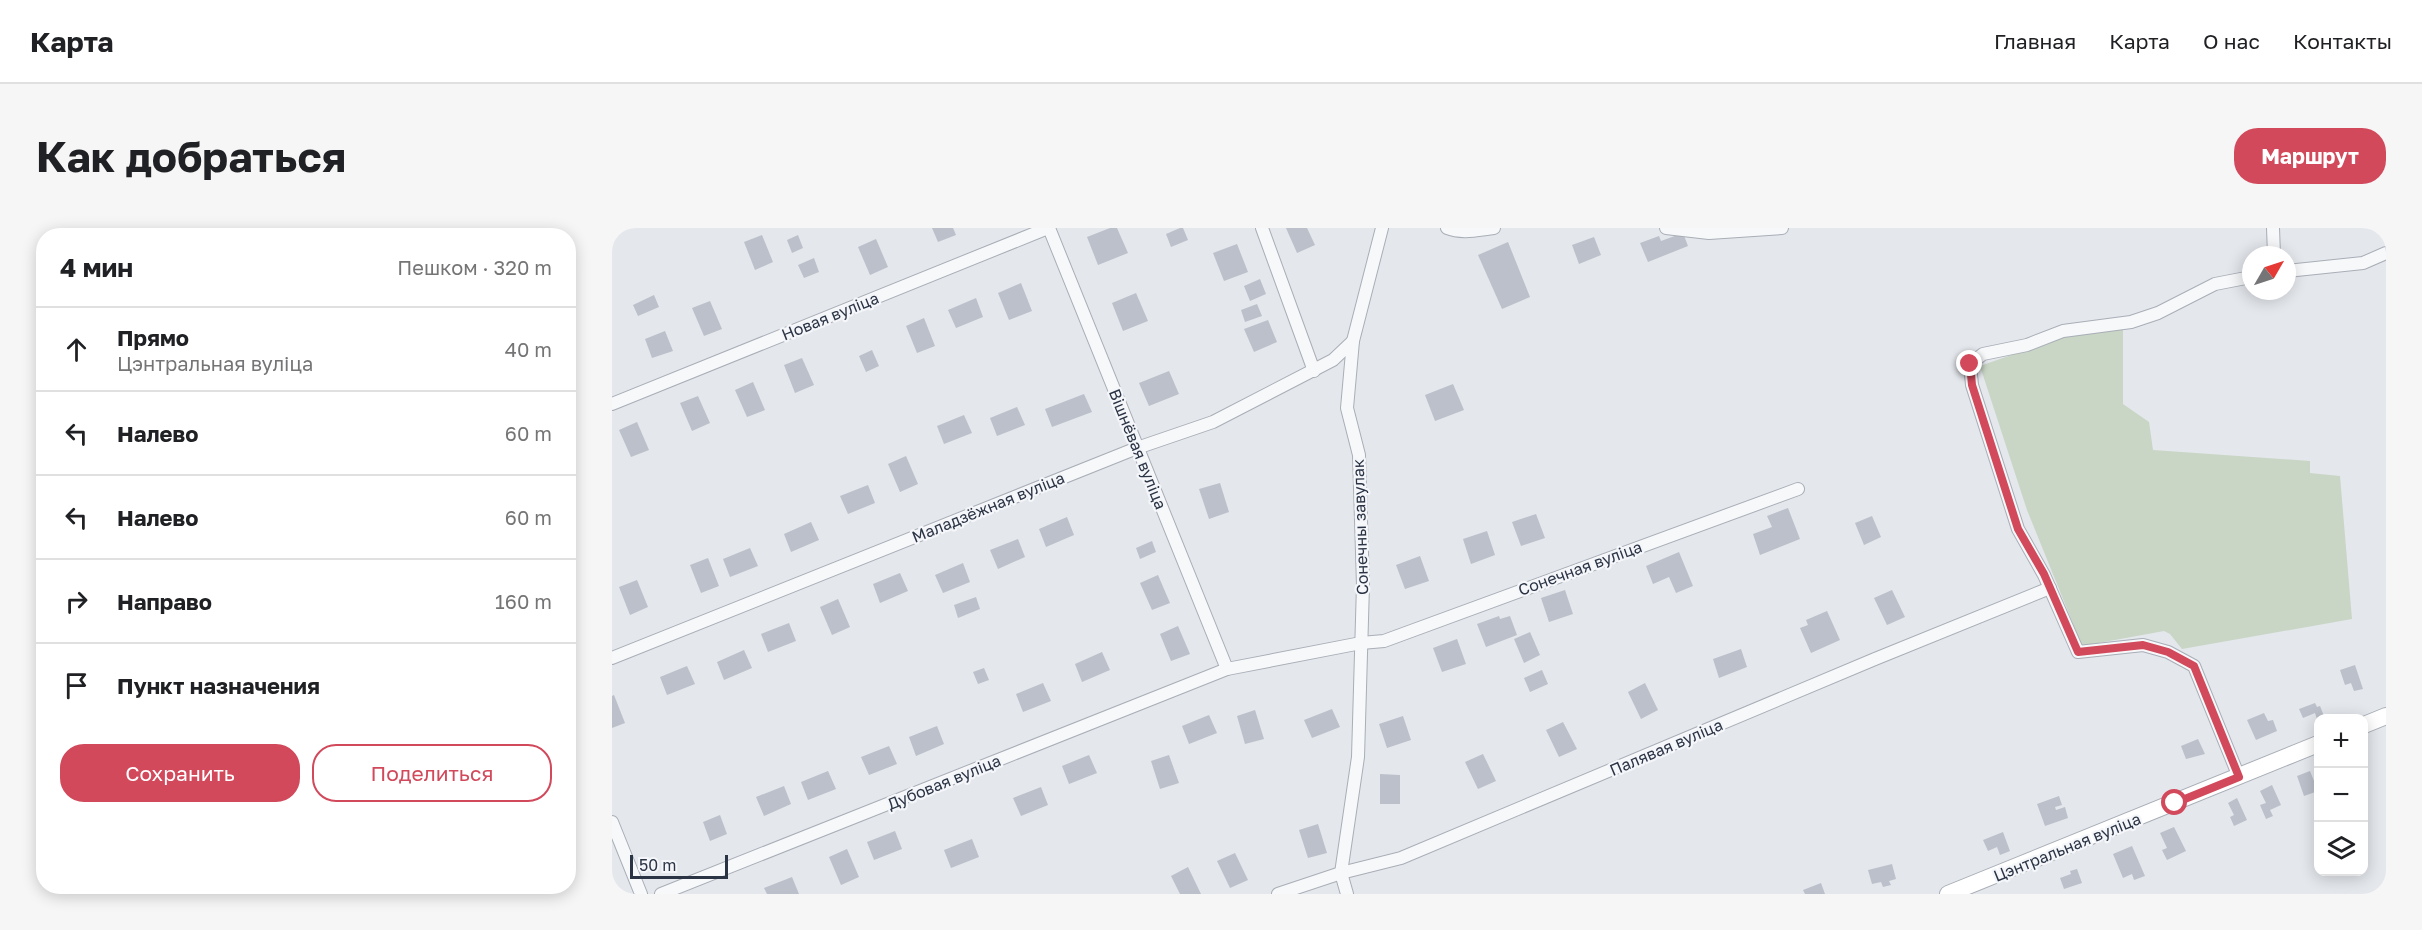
<!DOCTYPE html>
<html lang="ru">
<head>
<meta charset="utf-8">
<style>
  :root { --surface:#fff; --page:#f6f6f6; --text:#202124; --muted:#757577; --line:#e0e0e0; --accent:#d1495b }
  body { margin:0; font-family:"Golos Text",sans-serif; background:var(--page); color:var(--text) }
  .controls { position:absolute; right:18px; bottom:18px; display:grid; overflow:hidden; border-radius:12px; box-shadow:0 3px 15px #0003 }
  .controls button { width:54px; height:54px; display:grid; place-items:center; padding:0; border:0; border-bottom:2px solid var(--line); background:var(--surface); color:var(--text); font:30px sans-serif }
  .compass { position:absolute; left:1630px; top:18px; width:54px; height:54px; border-radius:50%; background:var(--surface); box-shadow:0 3px 15px #0003; rotate:51deg }
  .scale { position:absolute; left:18px; bottom:15px; width:98px; box-sizing:border-box; padding-left:6px; border:3px solid #2b3445; border-top:0; font-size:16px; line-height:21px; white-space:nowrap; color:#2b3445; -webkit-text-stroke:4px #f4f6f9; paint-order:stroke }
  .stop { position:absolute; width:18px; height:18px; margin:-14px; border:4px solid #d1495b; border-radius:50%; background:#fff }
  .stop.end { background:#d1495b; border-color:#fff; box-shadow:0 2px 6px #0008 }
  .list { margin:0; padding:0; list-style:none }
  h2 { display:flex; justify-content:space-between; align-items:center; height:78px; margin:0; padding:0 24px; font-size:26px }
  h2 small { font-size:20px; font-weight:400; color:var(--muted) }
  .list li { display:grid; grid-template-columns:39px 1fr auto; gap:18px; align-items:center; box-sizing:border-box; height:84px; padding:0 24px; border-top:2px solid var(--line) }
  .list b { display:block; font-size:22px; white-space:nowrap }
  .list p { margin:0; font-size:20px; white-space:nowrap; color:var(--muted) }
  .list em { font-size:20px; font-style:normal; color:var(--muted) }
  .actions { display:flex; gap:12px; padding:18px 24px }
  .actions a { flex:1; padding:14px 0; border:2px solid var(--accent); border-radius:24px; text-align:center; font-size:21px; color:var(--accent) }
  .actions .main { background:var(--accent); color:#fff }
  .icon { flex:none; width:33px; height:33px; fill:none; stroke:currentColor; stroke-width:2; stroke-linecap:round; stroke-linejoin:round }
  .map { position:relative; flex:none; width:1774px; height:666px; overflow:hidden; border-radius:24px }
  header { display:flex; align-items:center; gap:36px; box-sizing:border-box; height:84px; padding:0 30px; background:var(--surface); border-bottom:2px solid var(--line) }
  header strong { font-size:28px }
  nav { display:flex; gap:33px; margin-inline-start:auto; font-size:21px }
  .intro { display:flex; align-items:center; justify-content:space-between; box-sizing:border-box; height:144px; padding:0 36px }
  h1 { margin:0; font-size:42px }
  .button { padding:15px 27px; border-radius:24px; background:var(--accent); color:#fff; font-size:21px; font-weight:700 }
  main { display:flex; gap:36px; padding:0 36px }
  aside { flex:1; background:var(--surface); border-radius:24px; box-shadow:0 3px 15px #0003 }
  .map>svg:first-child { display:block }
  .green { fill:#c9d6c5 }
  .building { fill:#bbc0ca }
  .lines { fill:none; stroke-linecap:round; stroke-linejoin:round }
  .street-casing { stroke:#a9aeb7; stroke-width:14 }
  .secondary-casing { stroke:#a9aeb7; stroke-width:18 }
  .street { stroke:#f7f8fa; stroke-width:12 }
  .secondary { stroke:#fff; stroke-width:16 }
  .route { stroke:#d1495b; stroke-width:8 }
  .labels { text-anchor:middle; stroke-width:4.5; stroke-linejoin:round; paint-order:stroke }
  .street-label { font-size:16px; fill:#2b3445; stroke:#f4f6f9 }
</style>
</head>
<body>
<header>
<strong>Карта</strong>
<nav><a>Главная</a><a>Карта</a><a>О нас</a><a>Контакты</a></nav>
</header>
<div class="intro"><h1>Как добраться</h1><a class="button">Маршрут</a></div>
<main>
<aside>
<h2>4 мин<small>Пешком · 320 m</small></h2>
<ul class="list">
<li><svg class="icon" aria-label="ahead" viewBox="0 0 24 24"><path d="M12 20V5M6 11l6-6 6 6"/></svg><div><b>Прямо</b><p>Цэнтральная вуліца</p></div><em>40 m</em></li>
<li><svg class="icon" aria-label="left" viewBox="0 0 24 24"><path d="M17 20v-9H6M10 6l-5 5 5 5"/></svg><div><b>Налево</b></div><em>60 m</em></li>
<li><svg class="icon" aria-label="left" viewBox="0 0 24 24"><path d="M17 20v-9H6M10 6l-5 5 5 5"/></svg><div><b>Налево</b></div><em>60 m</em></li>
<li><svg class="icon" aria-label="right" viewBox="0 0 24 24"><path d="M7 20v-9h11M14 6l5 5-5 5"/></svg><div><b>Направо</b></div><em>160 m</em></li>
<li><svg class="icon" aria-label="arrive" viewBox="0 0 24 24"><path d="M6 21V4h12l-3 4 3 4H6"/></svg><div><b>Пункт назначения</b></div></li>
</ul>
<div class="actions"><a class="main">Сохранить</a><a>Поделиться</a></div>
</aside>
<div class="map">
<svg width="1774" height="666" viewBox="0 0 1774 666">
  <rect width="100%" height="100%" fill="#e4e7ec"/>
  <path class="green" d="M1511 100V176L1537 194 1541 222 1698 233V245L1728 248 1740 391 1570 421 1558 406 1552 403 1470 418 1415 282 1368 138 1462 105Z"/>
  <g class="building">
    <path d="M320 0H341L344 7 326 14Z"/>
    <path d="M498 0H505L516 25 486 37 475 9Z"/>
    <path d="M568 0H571L576 12 559 19 554 6Z"/>
    <path d="M674 0H695L703 17 685 25Z"/>
    <path d="M1071 5 1076 18 1036 34 1028 15 1047 8 1049 13Z"/>
    <path d="M150 7 161 34 143 42 132 14Z"/>
    <path d="M186 7 191 20 180 25 175 12Z"/>
    <path d="M982 9 989 27 967 36 960 17Z"/>
    <path d="M264 11 276 39 258 47 246 19Z"/>
    <path d="M896 14 918 69 890 81 866 27Z"/>
    <path d="M625 16 636 44 612 53 601 25Z"/>
    <path d="M202 30 207 44 192 50 186 37Z"/>
    <path d="M648 51 654 66 638 73 632 58Z"/>
    <path d="M409 55 420 83 397 92 386 65Z"/>
    <path d="M524 65 536 93 511 103 500 75Z"/>
    <path d="M42 67 47 79 26 88 21 77Z"/>
    <path d="M364 70 371 89 344 100 336 82Z"/>
    <path d="M98 73 110 101 92 108 80 80Z"/>
    <path d="M645 76 650 88 633 94 629 82Z"/>
    <path d="M312 90 323 118 305 125 294 98Z"/>
    <path d="M656 92 665 114 642 124 632 101Z"/>
    <path d="M53 103 61 123 40 130 33 111Z"/>
    <path d="M260 122 267 138 254 144 247 128Z"/>
    <path d="M190 130 202 157 183 165 172 137Z"/>
    <path d="M557 143 567 166 537 178 527 155Z"/>
    <path d="M141 154 153 182 135 189 123 162Z"/>
    <path d="M841 156 852 182 823 193 813 167Z"/>
    <path d="M472 166 480 184 440 199 433 181Z"/>
    <path d="M86 168 98 195 80 203 68 175Z"/>
    <path d="M405 179 413 197 385 208 378 190Z"/>
    <path d="M352 187 360 205 332 216 325 198Z"/>
    <path d="M25 194 37 222 19 229 7 202Z"/>
    <path d="M294 228 306 256 288 264 276 236Z"/>
    <path d="M608 255 617 284 597 291 587 261Z"/>
    <path d="M256 257 263 275 236 286 228 268Z"/>
    <path d="M1176 280 1188 311 1148 327 1141 306 1160 299 1155 288Z"/>
    <path d="M924 286 933 310 909 318 900 294Z"/>
    <path d="M1260 288 1269 309 1252 317 1243 295Z"/>
    <path d="M455 289 462 307 434 319 427 301Z"/>
    <path d="M199 294 207 312 179 324 172 306Z"/>
    <path d="M875 303 883 327 859 336 851 311Z"/>
    <path d="M406 311 413 329 386 341 378 322Z"/>
    <path d="M540 313 544 324 528 331 524 320Z"/>
    <path d="M138 320 146 338 118 349 111 331Z"/>
    <path d="M1067 324 1081 358 1064 365 1057 349 1041 356 1034 338Z"/>
    <path d="M808 328 817 353 793 361 784 337Z"/>
    <path d="M96 330 107 358 89 365 78 337Z"/>
    <path d="M351 335 358 354 331 365 323 347Z"/>
    <path d="M288 345 296 363 268 375 261 356Z"/>
    <path d="M546 347 558 375 540 382 528 355Z"/>
    <path d="M25 352 36 379 18 387 7 359Z"/>
    <path d="M953 362 961 386 937 394 929 370Z"/>
    <path d="M1280 362 1293 389 1275 397 1262 370Z"/>
    <path d="M364 369 368 381 346 390 342 377Z"/>
    <path d="M226 371 238 399 220 407 208 379Z"/>
    <path d="M1215 383 1228 412 1199 425 1188 400 1196 397 1194 392Z"/>
    <path d="M887 388 888 391 898 388 905 407 874 419 865 396Z"/>
    <path d="M177 395 184 413 156 424 149 406Z"/>
    <path d="M566 398 578 426 559 433 548 406Z"/>
    <path d="M918 404 928 427 912 435 902 411Z"/>
    <path d="M845 411 854 436 830 444 821 420Z"/>
    <path d="M1129 421 1135 439 1107 450 1101 431Z"/>
    <path d="M132 422 140 440 112 452 105 434Z"/>
    <path d="M490 424 498 442 470 454 463 436Z"/>
    <path d="M1743 437 1751 461 1742 463 1739 455 1733 457 1728 442Z"/>
    <path d="M75 438 83 456 55 467 48 449Z"/>
    <path d="M372 440 377 452 366 456 361 444Z"/>
    <path d="M930 442 936 456 918 464 912 450Z"/>
    <path d="M431 455 439 473 411 484 404 466Z"/>
    <path d="M1033 455 1046 482 1029 491 1016 464Z"/>
    <path d="M2 467 13 495 0 500V468Z"/>
    <path d="M1703 475 1705 479 1708 478 1712 488 1705 491 1703 485 1691 490 1687 481Z"/>
    <path d="M720 481 728 499 700 510 692 492Z"/>
    <path d="M643 482 652 511 633 516 625 488Z"/>
    <path d="M1652 485 1656 493 1661 492 1665 503 1644 512 1635 492Z"/>
    <path d="M597 487 605 505 577 516 570 498Z"/>
    <path d="M791 488 799 512 775 520 767 496Z"/>
    <path d="M951 494 965 521 947 529 934 502Z"/>
    <path d="M325 498 332 516 304 528 297 509Z"/>
    <path d="M1586 511 1593 526 1574 531 1569 518Z"/>
    <path d="M277 518 285 536 257 547 249 529Z"/>
    <path d="M871 526 884 553 866 561 853 534Z"/>
    <path d="M477 527 485 545 457 556 450 538Z"/>
    <path d="M557 527 567 555 548 561 539 533Z"/>
    <path d="M216 543 224 561 196 572 189 554Z"/>
    <path d="M1698 543 1706 563 1692 568 1685 548Z"/>
    <path d="M768 546 788 547V576H768Z"/>
    <path d="M1660 557 1669 577 1658 582 1661 588 1654 591 1648 577 1654 575 1648 563Z"/>
    <path d="M172 558 179 576 152 588 144 569Z"/>
    <path d="M429 559 436 577 409 588 401 570Z"/>
    <path d="M1447 568 1450 577 1443 579 1444 582 1453 579 1456 590 1433 598 1425 576Z"/>
    <path d="M1625 570 1635 592 1622 598 1618 589 1622 587 1616 575Z"/>
    <path d="M108 587 115 606 98 613 91 594Z"/>
    <path d="M706 596 715 625 696 630 687 602Z"/>
    <path d="M1562 599 1574 623 1555 632 1550 622 1555 620 1548 605Z"/>
    <path d="M283 603 290 621 262 632 255 614Z"/>
    <path d="M1391 604 1398 623 1388 627 1385 619 1376 623 1371 612Z"/>
    <path d="M360 611 367 629 339 640 332 622Z"/>
    <path d="M1520 618 1533 648 1522 652 1520 646 1511 650 1501 626Z"/>
    <path d="M235 621 247 649 229 657 217 629Z"/>
    <path d="M623 625 636 652 618 660 605 633Z"/>
    <path d="M1280 636 1284 651 1277 653 1279 657 1271 659 1269 654 1260 656 1256 642Z"/>
    <path d="M576 639 589 666H568L559 648Z"/>
    <path d="M1465 641 1470 655 1452 661 1448 650 1459 646 1458 643Z"/>
    <path d="M180 649 187 666H155L152 660Z"/>
    <path d="M1209 655 1213 666H1193L1191 662Z"/>
  </g>
  <g class="lines">
    <defs>
      <g id="street">
        <path d="M437 0 615 441"/>
        <path d="M650 0 702 143"/>
        <path d="M835 0C850 6 865 2 882 0"/>
        <path d="M1054 0 1097 5 1170 0"/>
        <path d="M1661 0 1662 27"/>
        <path d="M1675 43 1751 35 1774 25"/>
        <path d="M0 176 436 0"/>
        <path d="M0 430 525 220 601 194 721 132 741 113"/>
        <path d="M1627 549 1582 438 1556 424 1531 417 1466 424 1432 347 1406 301 1360 157 1358 136 1371 126 1415 117 1451 103 1519 94 1546 85 1603 56 1639 49"/>
        <path d="M0 594 29 666"/>
        <path d="M49 666 615 441 749 415 772 413 1186 261"/>
        <path d="M666 666 729 645 789 630 1263 431 1438 360"/>
        <path d="M735 666 729 645 746 529 751 357 747 227 735 180 741 113 770 0"/>
      </g>
      <g id="secondary">
        <path d="M1752 497 1774 488"/>
        <path d="M1336 666 1706 516"/>
      </g>
    </defs>
    <use href="#street" class="street-casing"/>
    <use href="#secondary" class="secondary-casing"/>
    <use href="#street" class="street"/>
    <use href="#secondary" class="secondary"/>
  </g>
  <g class="lines">
    <path class="route" d="M1358 136 1360 157 1406 301 1432 346 1466 424 1531 417 1556 424 1582 438 1627 549 1563 575"/>
  </g>
  <g class="labels">
    <g class="street-label">
      <text transform="translate(218 88) rotate(-22)" y="6">Новая вуліца</text>
      <text transform="translate(526 221) rotate(68)" y="6">Вішнёвая вуліца</text>
      <text transform="translate(376 279) rotate(-22)" y="6">Маладзёжная вуліца</text>
      <text transform="translate(748 299) rotate(-92)" y="6">Сонечны завулак</text>
      <text transform="translate(968 340) rotate(-20)" y="6">Сонечная вуліца</text>
      <text transform="translate(1054 519) rotate(-23)" y="6">Палявая вуліца</text>
      <text transform="translate(332 554) rotate(-22)" y="6">Дубовая вуліца</text>
      <text transform="translate(1455 619) rotate(-22)" y="6">Цэнтральная вуліца</text>
    </g>
  </g>
</svg>
<div class="controls">
<button>+</button>
<button>−</button>
<button><svg class="icon" aria-label="layers" viewBox="0 0 24 24"><path d="M12 4l9 5-9 5-9-5zM3 14l9 5 9-5"/></svg></button>
</div>
<svg class="compass" viewBox="-18 -18 36 36"><path d="M0-13l5 13h-10z" fill="#e53935"/><path d="M0 13l5-13h-10z" fill="#757577"/></svg>
<div class="scale">50 m</div>
<div class="stop" style="left:1563px;top:575px"></div>
<div class="stop end" style="left:1358px;top:136px"></div>
</div>
</main>
</body>
</html>
